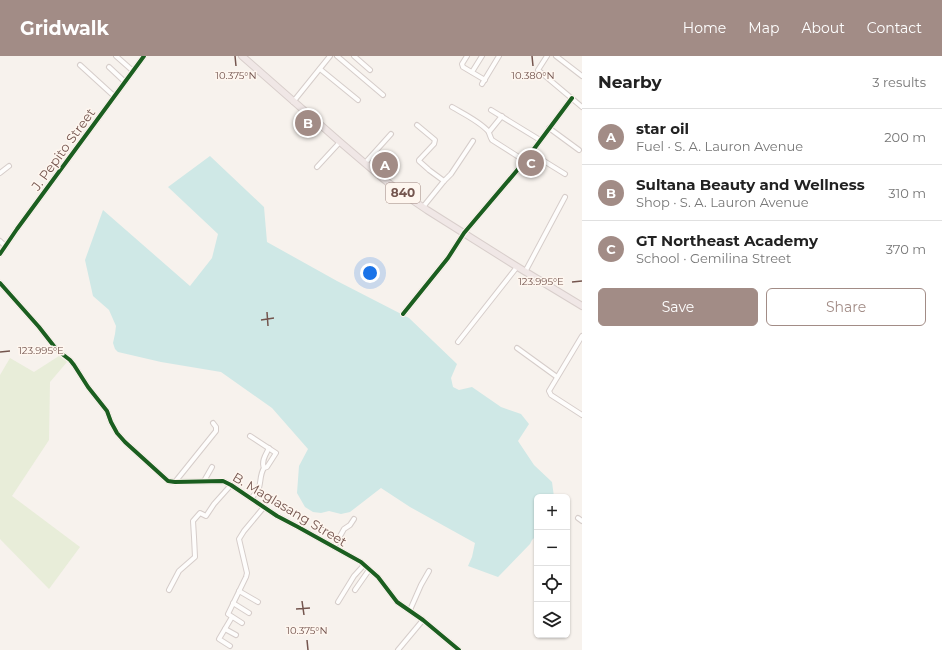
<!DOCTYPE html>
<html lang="en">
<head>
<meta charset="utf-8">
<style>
  :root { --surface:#fff; --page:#f2f2f2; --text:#222; --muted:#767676; --line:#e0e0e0; --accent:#a28c86 }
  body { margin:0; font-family:Montserrat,sans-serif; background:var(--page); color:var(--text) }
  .controls { position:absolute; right:12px; bottom:12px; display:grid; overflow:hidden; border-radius:6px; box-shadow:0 1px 3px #0004 }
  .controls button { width:36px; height:36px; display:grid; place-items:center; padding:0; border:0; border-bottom:1px solid var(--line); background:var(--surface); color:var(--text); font:20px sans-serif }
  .you { position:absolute; left:370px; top:217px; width:14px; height:14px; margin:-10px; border:3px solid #fff; border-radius:50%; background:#1a73e8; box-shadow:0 0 0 6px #1a73e833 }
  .badge { display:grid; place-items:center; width:26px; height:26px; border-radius:50%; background:var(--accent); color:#fff; font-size:13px; font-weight:700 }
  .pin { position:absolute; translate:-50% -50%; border:2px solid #fff; box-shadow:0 1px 4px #0006 }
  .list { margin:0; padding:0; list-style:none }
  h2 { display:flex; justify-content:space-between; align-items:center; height:52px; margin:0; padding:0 16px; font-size:17px }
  h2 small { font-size:13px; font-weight:400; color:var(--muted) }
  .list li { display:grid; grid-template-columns:26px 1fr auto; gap:12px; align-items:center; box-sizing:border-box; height:56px; padding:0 16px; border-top:1px solid var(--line) }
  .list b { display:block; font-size:15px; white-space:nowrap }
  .list p { margin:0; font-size:13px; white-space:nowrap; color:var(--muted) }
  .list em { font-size:13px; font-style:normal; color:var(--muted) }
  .actions { display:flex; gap:8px; padding:12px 16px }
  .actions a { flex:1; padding:9px 0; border:1px solid var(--accent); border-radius:6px; text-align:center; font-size:14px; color:var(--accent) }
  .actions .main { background:var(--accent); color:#fff }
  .icon { flex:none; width:22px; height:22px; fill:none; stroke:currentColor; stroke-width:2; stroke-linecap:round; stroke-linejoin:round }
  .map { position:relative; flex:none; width:582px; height:594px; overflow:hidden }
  header { display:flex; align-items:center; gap:24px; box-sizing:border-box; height:56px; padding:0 20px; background:var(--accent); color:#fff }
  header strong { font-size:19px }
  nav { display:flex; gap:22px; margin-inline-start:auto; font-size:14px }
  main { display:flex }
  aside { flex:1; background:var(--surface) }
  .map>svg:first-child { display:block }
  .green { fill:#e8edd9 }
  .water { fill:#cfe8e6 }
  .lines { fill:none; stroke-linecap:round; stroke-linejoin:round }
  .minor-casing { stroke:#d6cdca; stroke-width:6 }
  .highway-casing { stroke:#d8cecb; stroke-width:8 }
  .minor { stroke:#fefdfc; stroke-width:4 }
  .highway { stroke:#f0e7e6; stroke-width:6 }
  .cycleway-casing { stroke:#fef6ef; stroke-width:6 }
  .cycleway { stroke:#1b5e20; stroke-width:4 }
  .ticks { fill:none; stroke:#74554e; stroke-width:1.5 }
  .labels { text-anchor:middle; stroke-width:3; stroke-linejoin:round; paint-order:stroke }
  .shield { fill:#fef6ef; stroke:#9d857e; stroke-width:1 }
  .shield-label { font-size:12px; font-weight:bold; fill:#74554e }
  .street-label { font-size:13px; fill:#74554e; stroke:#fef6ef }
  .ticks-label { font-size:10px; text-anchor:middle; fill:#74554e; stroke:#fef6ef; stroke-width:3; stroke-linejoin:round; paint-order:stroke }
</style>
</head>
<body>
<header>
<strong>Gridwalk</strong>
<nav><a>Home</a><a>Map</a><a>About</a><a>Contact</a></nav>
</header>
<main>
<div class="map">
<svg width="582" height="594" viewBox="0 0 582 594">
  <rect width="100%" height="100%" fill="#f7f2ed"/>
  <path class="green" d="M59 300 67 306 50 326 49 384 12 440 80 491 49 533 0 483V319L10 302 34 316Z"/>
  <path class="water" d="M210 100 264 151 267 186 337 225 409 262 457 308 451 322 453 331 459 334 472 331 501 351 521 358 529 368 518 385 534 409 552 426 554 441H537V479L532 484 530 488 498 521 468 510 472 501 475 487 410 451 381 432 350 456 341 458 329 455 321 457 313 456 305 451 297 437 299 410 308 393 272 352 221 316 161 306 118 296 115 293 113 287 115 278 116 270 109 254 93 240 85 204 103 154 190 230 212 202 218 178 168 131Z"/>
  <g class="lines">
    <defs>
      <g id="minor">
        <path d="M116 0 133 15"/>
        <path d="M337 0 383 39"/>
        <path d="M354 0 370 14"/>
        <path d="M467 0 462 8 463 11 485 24"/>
        <path d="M547 0 538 14 582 51"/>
        <path d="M556 0 582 20"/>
        <path d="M80 9 114 40"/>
        <path d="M109 11 125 26"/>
        <path d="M320 13 358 44"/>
        <path d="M472 16 482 0"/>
        <path d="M482 28 499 0"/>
        <path d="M293 46 330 0"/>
        <path d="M452 51C464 58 479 65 488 75 490 78 490 81 492 84L525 105"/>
        <path d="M491 54 540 84"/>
        <path d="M417 69 435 84 434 88 419 104V105L428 113 429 114 444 125"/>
        <path d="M549 72 579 94"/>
        <path d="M489 76 502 60"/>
        <path d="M531 97 565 118"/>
        <path d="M365 107 391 78"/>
        <path d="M317 111 340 86"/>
        <path d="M0 117 9 110"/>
        <path d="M423 151 444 125 451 118 473 85"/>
        <path d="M0 185 5 190"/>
        <path d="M0 198 17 173 144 0"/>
        <path d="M525 216 565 141"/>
        <path d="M0 227 39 271 57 294 70 304 74 309 88 331 107 355 111 366 117 377 125 386 168 425 175 426 223 425 231 429 277 460 298 471 361 506 378 521 397 546 423 564 459 594"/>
        <path d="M403 258 448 202 464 177 525 105 572 42"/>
        <path d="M582 280 549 335 551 339 582 359"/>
        <path d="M458 286 517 211"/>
        <path d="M517 292 557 321"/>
        <path d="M250 380 276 397 267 411 264 412C260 418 261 425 259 432 258 436 254 439 251 442"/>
        <path d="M264 412C261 405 266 398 269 392"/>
        <path d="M204 425 212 411"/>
        <path d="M175 426 216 375V371L213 367"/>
        <path d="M578 462 582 465"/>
        <path d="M334 491 344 473 350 469 354 463"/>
        <path d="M169 534 179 515 195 501 194 481 193 465 200 457 206 460 214 448 231 429"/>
        <path d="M355 534 369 514"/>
        <path d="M239 535 258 546"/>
        <path d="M338 546 354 520 364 509"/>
        <path d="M233 547 249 557"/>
        <path d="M410 554 421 529 429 515"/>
        <path d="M242 567 228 558 246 521 247 517 239 483 244 475 264 451"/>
        <path d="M225 573 236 579"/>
        <path d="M230 590 219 583 232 561"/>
        <path d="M398 594 423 564"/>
      </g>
      <path id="highway" d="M242 0 340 86 381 121 399 135 427 154 516 210 582 250"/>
    </defs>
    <use href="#minor" class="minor-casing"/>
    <use href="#highway" class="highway-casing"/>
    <use href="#minor" class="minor"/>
    <use href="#highway" class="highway"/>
    <defs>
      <g id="cycleway">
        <path d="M0 198 17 173 144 0"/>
        <path d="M0 227 39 271 57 294 70 304 74 309 88 331 107 355 111 366 117 377 125 386 168 425 175 426 223 425 231 429 277 460 298 471 361 506 378 521 397 546 423 564 459 594"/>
        <path d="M403 258 448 202 464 177 525 105 572 42"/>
      </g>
    </defs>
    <use href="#cycleway" class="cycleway-casing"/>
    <use href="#cycleway" class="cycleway"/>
  </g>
  <path class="ticks" d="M235 0 236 10M532 0 533 10M572 226 582 225M267 256 268 270M261 264 274 262M0 296 10 295M302 545 304 559M296 553 310 552M307 584 308 594"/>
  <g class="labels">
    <rect class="shield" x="386" y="127" width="34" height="20" rx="3"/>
    <g class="shield-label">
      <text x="403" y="141">840</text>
    </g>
    <g class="street-label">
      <text transform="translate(63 93) rotate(-54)" y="5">J. Pepito Street</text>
      <text transform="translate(290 453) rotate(31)" y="5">B. Maglasang Street</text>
    </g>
  </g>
  <g class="ticks-label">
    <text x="236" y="23">10.375°N</text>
    <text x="533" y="23">10.380°N</text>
    <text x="541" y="229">123.995°E</text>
    <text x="41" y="298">123.995°E</text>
    <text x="307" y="578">10.375°N</text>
  </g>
</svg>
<div class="controls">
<button>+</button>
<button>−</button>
<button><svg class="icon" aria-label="locate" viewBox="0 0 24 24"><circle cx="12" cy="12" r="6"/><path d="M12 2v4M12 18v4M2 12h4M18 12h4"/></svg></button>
<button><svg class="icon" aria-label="layers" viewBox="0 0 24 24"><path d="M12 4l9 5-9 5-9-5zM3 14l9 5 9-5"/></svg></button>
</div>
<div class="you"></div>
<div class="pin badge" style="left:385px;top:109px">A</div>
<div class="pin badge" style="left:308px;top:67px">B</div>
<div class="pin badge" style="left:531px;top:107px">C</div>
</div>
<aside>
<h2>Nearby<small>3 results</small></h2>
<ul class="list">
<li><span class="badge">A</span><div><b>star oil</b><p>Fuel · S. A. Lauron Avenue</p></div><em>200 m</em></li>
<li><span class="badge">B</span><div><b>Sultana Beauty and Wellness</b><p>Shop · S. A. Lauron Avenue</p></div><em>310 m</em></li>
<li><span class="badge">C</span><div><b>GT Northeast Academy</b><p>School · Gemilina Street</p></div><em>370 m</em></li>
</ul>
<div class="actions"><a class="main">Save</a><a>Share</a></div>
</aside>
</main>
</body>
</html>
